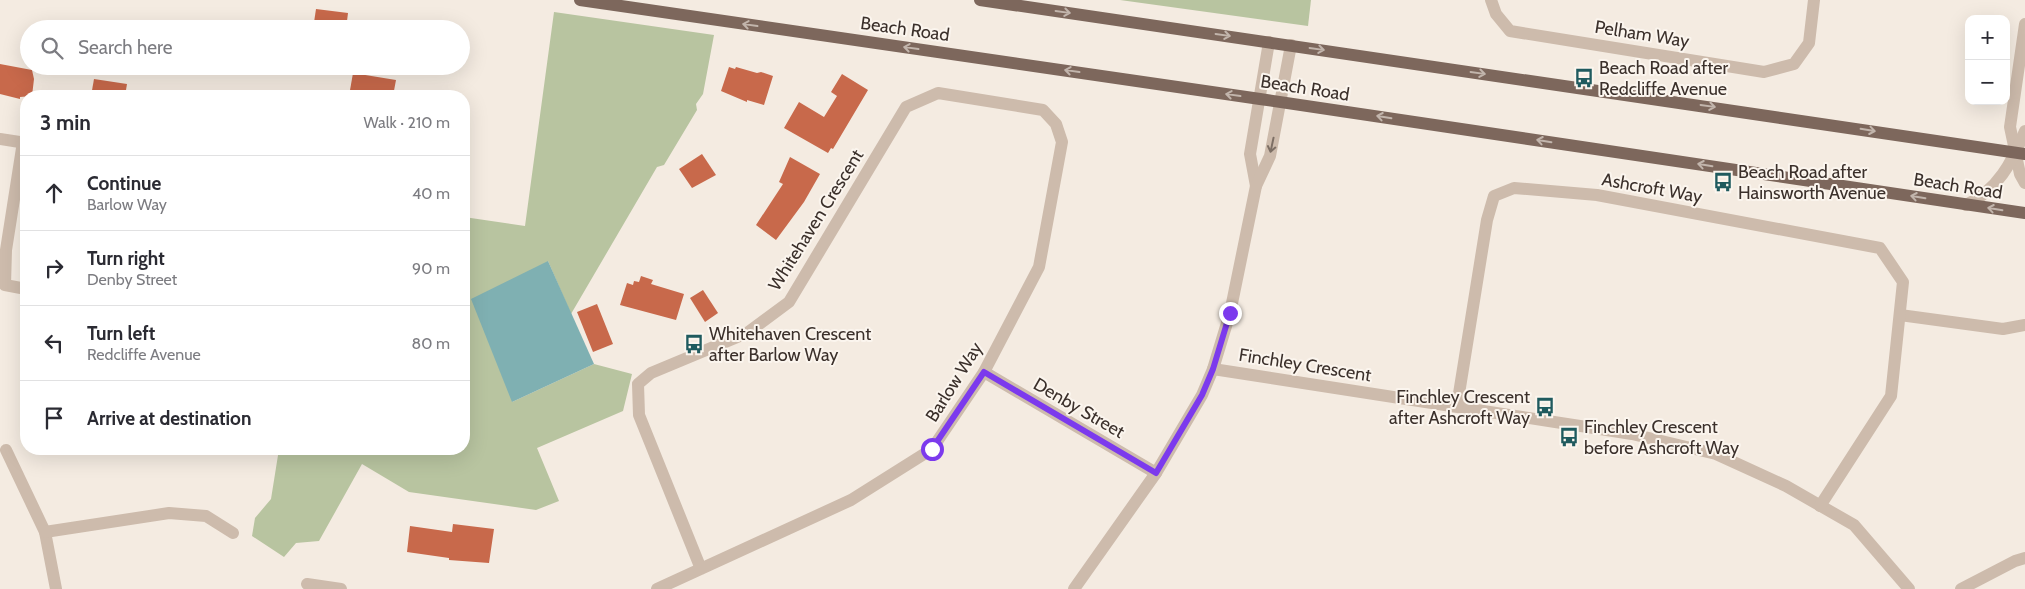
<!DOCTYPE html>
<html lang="en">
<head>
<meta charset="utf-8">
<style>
  :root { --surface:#fff; --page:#f2f2f3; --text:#2b2b33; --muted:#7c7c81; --line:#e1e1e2 }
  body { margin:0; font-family:Cabin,sans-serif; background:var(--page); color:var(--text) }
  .controls { position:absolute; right:15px; top:15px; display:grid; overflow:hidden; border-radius:10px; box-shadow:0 5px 20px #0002 }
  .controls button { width:45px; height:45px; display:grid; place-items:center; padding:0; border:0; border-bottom:1px solid var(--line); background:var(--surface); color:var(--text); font:25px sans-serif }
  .stop { position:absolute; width:15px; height:15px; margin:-11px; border:4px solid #7c3aed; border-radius:50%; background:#fff }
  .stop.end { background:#7c3aed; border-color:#fff; box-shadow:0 1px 5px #0008 }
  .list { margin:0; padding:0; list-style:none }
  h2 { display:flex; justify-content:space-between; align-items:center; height:65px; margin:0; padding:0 20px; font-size:21px }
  h2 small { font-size:16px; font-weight:400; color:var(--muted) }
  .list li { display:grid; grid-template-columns:32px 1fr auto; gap:15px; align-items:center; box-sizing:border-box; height:75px; padding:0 20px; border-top:1px solid var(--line) }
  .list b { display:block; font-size:19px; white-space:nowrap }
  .list p { margin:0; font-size:16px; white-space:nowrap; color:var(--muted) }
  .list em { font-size:16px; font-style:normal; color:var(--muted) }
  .icon { flex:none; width:28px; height:28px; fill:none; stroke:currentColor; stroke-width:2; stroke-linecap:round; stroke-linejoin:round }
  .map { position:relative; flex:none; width:2025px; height:589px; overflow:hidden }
  .search { position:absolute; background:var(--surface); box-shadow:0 5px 20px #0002; left:20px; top:20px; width:450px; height:55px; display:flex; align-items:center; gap:12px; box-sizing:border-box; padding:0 18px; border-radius:28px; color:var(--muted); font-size:19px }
  .panel { position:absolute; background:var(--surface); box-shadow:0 5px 20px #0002; left:20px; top:90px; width:450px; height:365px; border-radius:20px }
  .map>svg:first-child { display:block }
  .green { fill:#b8c4a0 }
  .water { fill:#7fb0b2 }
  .building { fill:#c8694b }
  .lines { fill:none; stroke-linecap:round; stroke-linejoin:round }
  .minor { stroke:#cdbbac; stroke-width:12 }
  .major { stroke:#7d675c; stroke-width:12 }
  .oneway { stroke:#c2b5ac }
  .oneway2 { stroke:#7d6f65 }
  .route { stroke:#7c3aed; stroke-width:6 }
  .labels { text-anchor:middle; stroke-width:4; stroke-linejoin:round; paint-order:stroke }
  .street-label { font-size:18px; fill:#3b302b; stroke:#fbf5ee }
  .poi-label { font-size:18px; fill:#3b302b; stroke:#fbf5ee; text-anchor:start }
</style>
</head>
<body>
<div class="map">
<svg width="2025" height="589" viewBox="0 0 2025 589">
  <rect width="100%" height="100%" fill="#f4ebe1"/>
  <g class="green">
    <path d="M1120 0H1311L1308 26Z"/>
    <path d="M554 12 714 35 703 94 696 104 697 110 664 165 657 167 571 314 548 261 512 402 594 364 632 374 623 411 537 448 559 501 536 510 409 492 362 464 319 541 296 543 284 557 252 536 255 518 271 499 279 449H464V217L525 226Z"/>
  </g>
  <path class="water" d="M548 261 594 364 512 402 471 299Z"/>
  <g class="building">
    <path d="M316 9 348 13 346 29H313Z"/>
    <path d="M0 64 32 70 34 79 32 96 20 97V99L0 94Z"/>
    <path d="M729 67 735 69 736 67 757 73 761 72 773 76 764 105 747 100V102L721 91Z"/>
    <path d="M353 73 396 80 393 96H349Z"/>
    <path d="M842 74 868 90 833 149 831 148 828 153 784 128 799 102 824 117 837 96 831 92Z"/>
    <path d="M94 79 127 84 125 96H91Z"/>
    <path d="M702 154 716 175 692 188 679 169Z"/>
    <path d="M790 157 820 174 804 202 776 240 756 225 783 184 779 182Z"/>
    <path d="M641 276 653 280 651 284 684 294 676 320 620 305 627 283 633 285 634 281 639 282Z"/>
    <path d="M703 290 718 313 705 322 690 298Z"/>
    <path d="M597 304 613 344 593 352 577 312Z"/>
    <path d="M453 524 494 529 489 563 449 560V558L407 552 410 526 452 532Z"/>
  </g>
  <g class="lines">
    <g class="minor">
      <path d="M1491 0 1496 14 1510 31 1764 72 1794 64 1809 43 1814 0"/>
      <path d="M2025 24 2010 127 2020 174 2025 183"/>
      <path d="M0 139 26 143"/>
      <path d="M23 142 6 250 5 285 26 289"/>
      <path d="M1256 186 1250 154 1269 42"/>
      <path d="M1966 205C1998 190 2012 162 2025 131"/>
      <path d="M1900 315 2003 329 2025 325"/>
      <path d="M1213 369 1632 434 1716 454 1786 486 1854 525 1909 589"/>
      <path d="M984 372 1156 473"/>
      <path d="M1457 406 1487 220 1494 196 1514 188 1597 195 1880 248 1903 282 1891 396 1820 506"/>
      <path d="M6 450 45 532 56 589"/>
      <path d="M45 532 169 513 206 516 233 533"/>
      <path d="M307 584 341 589"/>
      <path d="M657 589 851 500 932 449 984 372 1039 267 1062 142 1056 124 1043 110 938 93 906 107 789 302 747 333 651 373 638 384 639 415 701 569"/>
      <path d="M1074 589 1156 473 1202 395 1213 369 1230 313 1256 186 1270 156 1291 45"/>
      <path d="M1961 589 2015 561 2025 558"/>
    </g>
    <g class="major">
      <path d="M580 0 1260 99 2025 213"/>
      <path d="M980 0 2025 154"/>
    </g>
  </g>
  <defs><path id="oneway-shaft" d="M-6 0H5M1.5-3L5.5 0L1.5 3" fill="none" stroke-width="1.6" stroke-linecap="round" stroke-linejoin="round" transform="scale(1.25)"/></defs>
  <g class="oneway">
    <use href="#oneway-shaft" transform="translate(1063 12) rotate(8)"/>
    <use href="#oneway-shaft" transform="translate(750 25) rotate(-172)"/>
    <use href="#oneway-shaft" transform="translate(1223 35) rotate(8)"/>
    <use href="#oneway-shaft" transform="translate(911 48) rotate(-172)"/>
    <use href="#oneway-shaft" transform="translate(1317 49) rotate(8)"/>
    <use href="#oneway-shaft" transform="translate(1072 71) rotate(-172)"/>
    <use href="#oneway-shaft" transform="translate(1478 73) rotate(8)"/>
    <use href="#oneway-shaft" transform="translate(1233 95) rotate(-172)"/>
    <use href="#oneway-shaft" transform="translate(1708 106) rotate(8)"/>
    <use href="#oneway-shaft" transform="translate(1384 117) rotate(-171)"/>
    <use href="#oneway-shaft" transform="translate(1868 130) rotate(9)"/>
    <use href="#oneway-shaft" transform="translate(1544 141) rotate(-171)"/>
    <use href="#oneway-shaft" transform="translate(1705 165) rotate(-171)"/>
    <use href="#oneway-shaft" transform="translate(1918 197) rotate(-171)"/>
    <use href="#oneway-shaft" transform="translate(1995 209) rotate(-171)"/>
  </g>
  <use class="oneway2" href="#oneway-shaft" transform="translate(1272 145) rotate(102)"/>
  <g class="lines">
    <path class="route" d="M932 449 984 372 1156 473 1202 395 1213 369 1230 313"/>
  </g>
  <defs>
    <symbol id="bus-bare" viewBox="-9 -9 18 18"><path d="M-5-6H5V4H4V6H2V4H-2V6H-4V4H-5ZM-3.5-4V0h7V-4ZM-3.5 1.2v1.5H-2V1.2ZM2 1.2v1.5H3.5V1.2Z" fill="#1f5a5e" stroke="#fbf5ee" stroke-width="2.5" paint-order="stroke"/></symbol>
  </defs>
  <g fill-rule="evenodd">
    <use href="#bus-bare" x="1570" y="64" width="28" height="28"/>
    <use href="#bus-bare" x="1709" y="168" width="28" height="28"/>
    <use href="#bus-bare" x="680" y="330" width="28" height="28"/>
    <use href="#bus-bare" x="1531" y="393" width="28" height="28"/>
    <use href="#bus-bare" x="1555" y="423" width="28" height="28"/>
  </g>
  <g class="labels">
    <g class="street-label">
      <text transform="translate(905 29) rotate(8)" y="6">Beach Road</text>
      <text transform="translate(1642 34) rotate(9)" y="6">Pelham Way</text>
      <text transform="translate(1305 88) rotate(9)" y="6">Beach Road</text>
      <text transform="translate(1958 186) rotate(9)" y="6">Beach Road</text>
      <text transform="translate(1652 188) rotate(10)" y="6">Ashcroft Way</text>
      <text transform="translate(816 220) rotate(-58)" y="6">Whitehaven Crescent</text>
      <text transform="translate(1305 365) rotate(9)" y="6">Finchley Crescent</text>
      <text transform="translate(954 382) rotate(-58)" y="6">Barlow Way</text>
      <text transform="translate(1079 408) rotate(30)" y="6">Denby Street</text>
    </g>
    <g class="poi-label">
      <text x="1599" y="74">Beach Road after<tspan x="1599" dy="21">Redcliffe Avenue</tspan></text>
      <text x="1738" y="178">Beach Road after<tspan x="1738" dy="21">Hainsworth Avenue</tspan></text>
      <text x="709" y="340">Whitehaven Crescent<tspan x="709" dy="21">after Barlow Way</tspan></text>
      <text x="1530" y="403" text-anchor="end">Finchley Crescent<tspan x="1530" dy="21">after Ashcroft Way</tspan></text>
      <text x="1584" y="433">Finchley Crescent<tspan x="1584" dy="21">before Ashcroft Way</tspan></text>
    </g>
  </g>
</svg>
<div class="controls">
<button>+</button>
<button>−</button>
</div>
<div class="stop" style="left:932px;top:449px"></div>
<div class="stop end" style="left:1230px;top:313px"></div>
<div class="search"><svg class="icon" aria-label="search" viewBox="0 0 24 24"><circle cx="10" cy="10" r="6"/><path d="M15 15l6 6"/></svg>Search here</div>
<section class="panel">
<h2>3 min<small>Walk · 210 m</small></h2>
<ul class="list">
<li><svg class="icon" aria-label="ahead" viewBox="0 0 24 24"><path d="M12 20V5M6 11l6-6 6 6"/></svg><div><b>Continue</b><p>Barlow Way</p></div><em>40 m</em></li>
<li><svg class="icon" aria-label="right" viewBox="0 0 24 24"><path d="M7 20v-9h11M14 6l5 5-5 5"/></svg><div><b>Turn right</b><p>Denby Street</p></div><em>90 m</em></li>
<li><svg class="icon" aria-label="left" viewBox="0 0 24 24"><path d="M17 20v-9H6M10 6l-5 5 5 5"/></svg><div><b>Turn left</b><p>Redcliffe Avenue</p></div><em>80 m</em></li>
<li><svg class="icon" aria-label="arrive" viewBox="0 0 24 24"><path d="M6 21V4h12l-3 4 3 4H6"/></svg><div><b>Arrive at destination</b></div></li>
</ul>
</section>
</div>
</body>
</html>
